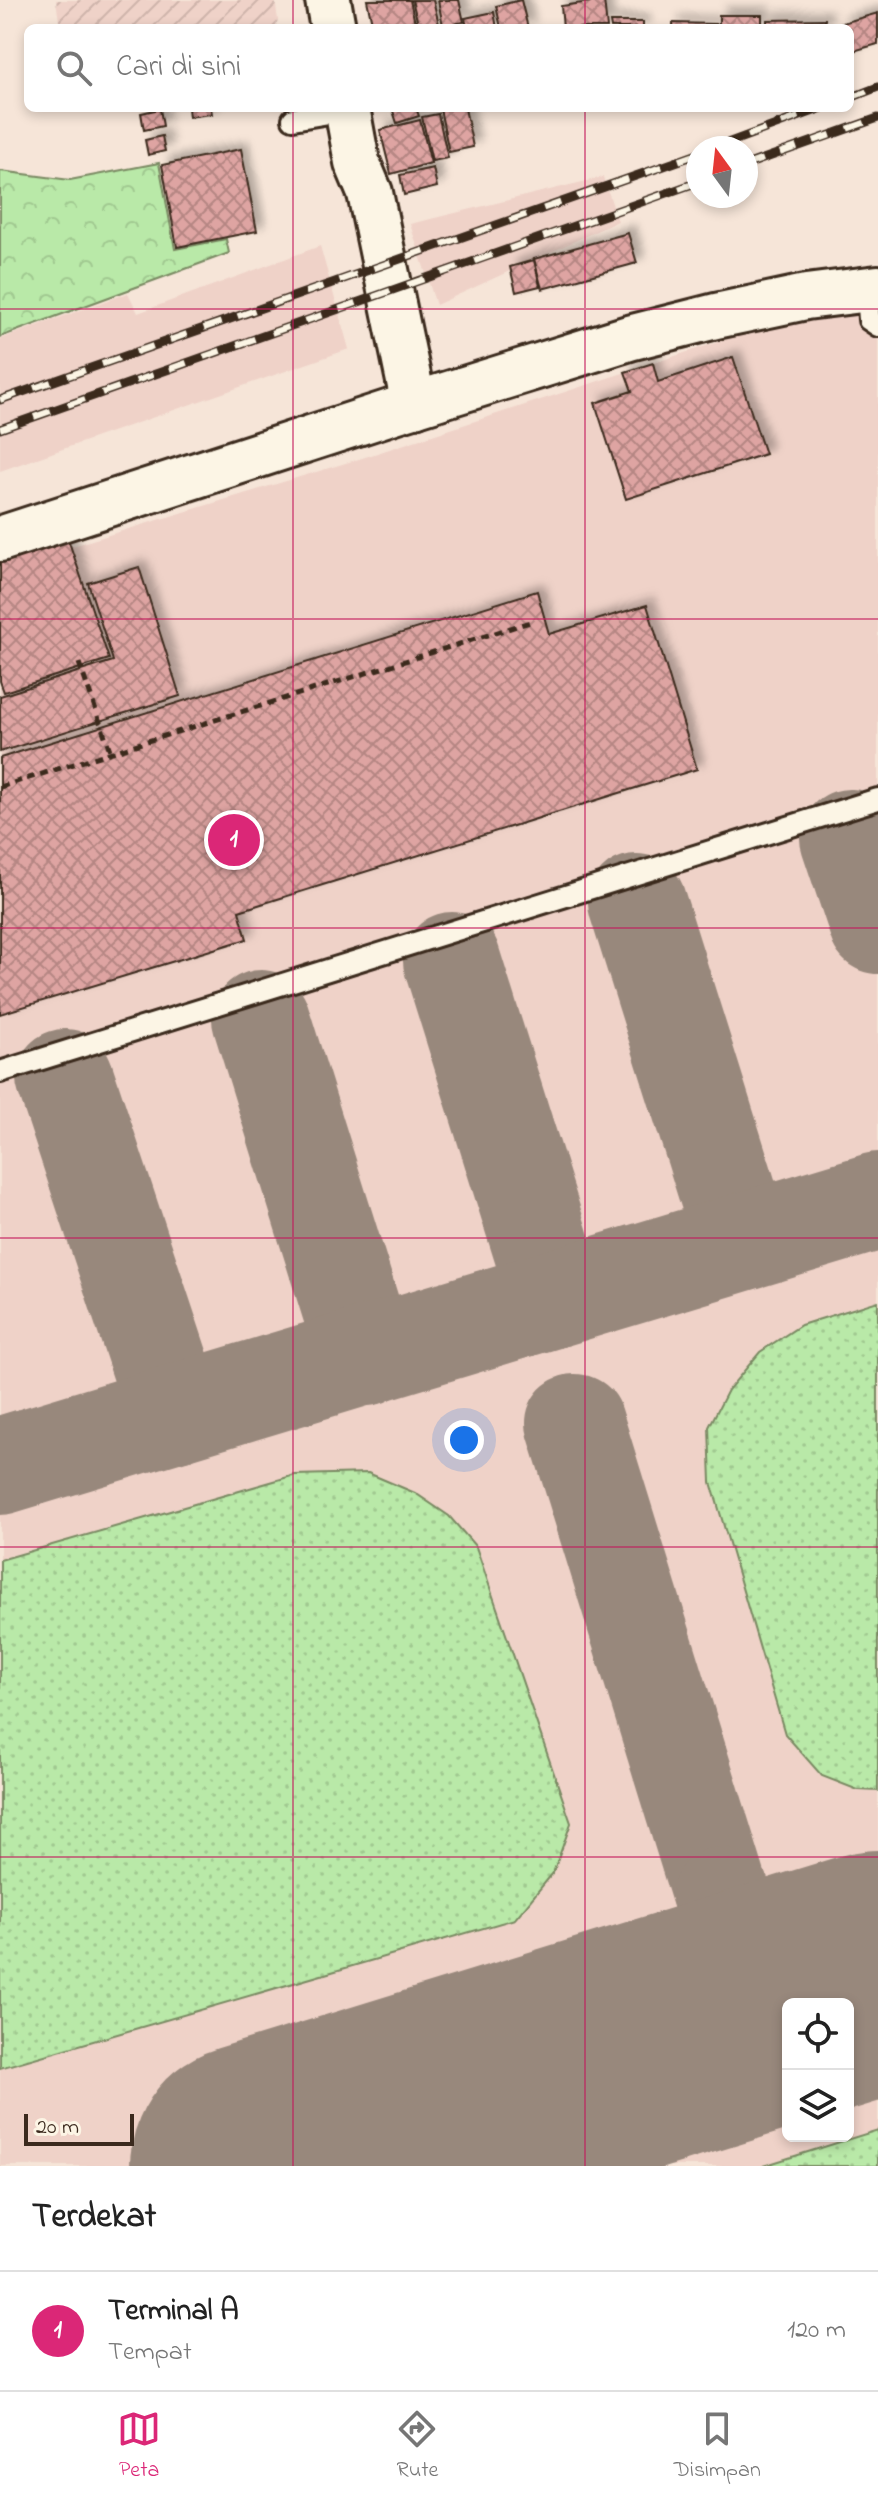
<!DOCTYPE html>
<html lang="id">
<head>
<meta charset="utf-8">
<style>
  :root { --surface:#fff; --page:#f2f2f2; --text:#222; --muted:#767676; --line:#e0e0e0; --accent:#db2777 }
  body { margin:0; font-family:"Indie Flower",sans-serif; background:var(--page); color:var(--text) }
  .controls { position:absolute; right:24px; bottom:24px; display:grid; overflow:hidden; border-radius:12px; box-shadow:0 4px 12px #0003 }
  .controls button { width:72px; height:72px; display:grid; place-items:center; padding:0; border:0; border-bottom:2px solid var(--line); background:var(--surface); color:var(--text); font:40px sans-serif }
  .compass { position:absolute; left:686px; top:136px; width:72px; height:72px; border-radius:50%; background:var(--surface); box-shadow:0 4px 12px #0003; rotate:345deg }
  .scale { position:absolute; left:24px; bottom:20px; width:110px; box-sizing:border-box; padding-left:8px; border:4px solid #3b2a1e; border-top:0; font-size:22px; line-height:28px; white-space:nowrap; color:#3b2a1e; -webkit-text-stroke:6px #fcf5e5; paint-order:stroke }
  .you { position:absolute; left:464px; top:1440px; width:28px; height:28px; margin:-20px; border:6px solid #fff; border-radius:50%; background:#1a73e8; box-shadow:0 0 0 12px #1a73e833 }
  .badge { display:grid; place-items:center; width:52px; height:52px; border-radius:50%; background:var(--accent); color:#fff; font-size:26px; font-weight:700 }
  .pin { position:absolute; translate:-50% -50%; border:4px solid #fff; box-shadow:0 2px 8px #0006 }
  .list { margin:0; padding:0; list-style:none }
  h2 { display:flex; justify-content:space-between; align-items:center; height:104px; margin:0; padding:0 32px; font-size:34px }
  h2 small { font-size:26px; font-weight:400; color:var(--muted) }
  .list li { display:grid; grid-template-columns:52px 1fr auto; gap:24px; align-items:center; box-sizing:border-box; height:120px; padding:0 32px; border-top:2px solid var(--line) }
  .list b { display:block; font-size:30px; white-space:nowrap }
  .list p { margin:0; font-size:26px; white-space:nowrap; color:var(--muted) }
  .list em { font-size:26px; font-style:normal; color:var(--muted) }
  .icon { flex:none; width:44px; height:44px; fill:none; stroke:currentColor; stroke-width:2; stroke-linecap:round; stroke-linejoin:round }
  .map { position:relative; flex:none; width:878px; height:2166px; overflow:hidden }
  .search { position:absolute; background:var(--surface); box-shadow:0 4px 12px #0003; left:24px; right:24px; top:24px; height:88px; display:flex; align-items:center; gap:20px; box-sizing:border-box; padding:0 28px; border-radius:12px; color:var(--muted); font-size:30px }
  .sheet { height:224px; background:var(--surface) }
  nav { display:flex; justify-content:space-around; align-items:center; box-sizing:border-box; height:112px; border-top:2px solid var(--line); background:var(--surface); font-size:22px; color:var(--muted) }
  nav a { display:grid; justify-items:center; gap:4px }
  nav .on { color:var(--accent) }
  .map>svg:first-child { display:block }
  .built { fill:#efd2c8; fill-rule:evenodd }
  .industrial { fill:url(#industrial-furrows) }
  .green { fill:url(#green-dots); stroke:#7a8a63; stroke-width:2 }
  .forest { fill:url(#forest-crowns); stroke:#7a8a63; stroke-width:2 }
  .lines { fill:none; stroke-linecap:round; stroke-linejoin:round }
  .taxiway { stroke:#98887b; stroke-width:98 }
  .runway { stroke:#98887b; stroke-width:246 }
  .building { fill:url(#building-cross-hatch); stroke:#3b2a1e; stroke-width:2; filter:url(#shadow) }
  .lane-casing { stroke:#3b2a1e; stroke-width:26 }
  .secondary-casing { stroke:#3b2a1e; stroke-width:50 }
  .path { stroke:#3b2a1e; stroke-width:5; stroke-dasharray:8 6; stroke-linecap:butt }
  .lane { stroke:#fcf5e5; stroke-width:20 }
  .secondary { stroke:#fcf5e5; stroke-width:44 }
  .rail-casing { stroke:#3b2a1e; stroke-width:9 }
  .rail { stroke:#fcf5e5; stroke-width:6; stroke-dasharray:18; stroke-linecap:butt }
  .grid { fill:none; stroke:#c2185b; stroke-width:2; stroke-opacity:0.55 }
</style>
</head>
<body>
<div class="map">
<svg width="878" height="2166" viewBox="0 0 878 2166">
  <defs>
    <pattern id="industrial-furrows" width="10" height="10" patternUnits="userSpaceOnUse" patternTransform="scale(2)"><rect width="10" height="10" fill="#efd2c8"/><path d="M-1 1l2-2M0 10L10 0M9 11l2-2" fill="none" stroke="#ceb4ab"/></pattern>
    <pattern id="green-dots" width="8" height="8" patternUnits="userSpaceOnUse" patternTransform="scale(2)"><rect width="8" height="8" fill="#b9e9a8"/><path d="M2 2h.1M6 6h.1" fill="none" stroke="#a0c890" stroke-width="1.8" stroke-linecap="round"/></pattern>
    <pattern id="forest-crowns" width="20" height="18" patternUnits="userSpaceOnUse" patternTransform="scale(2)"><rect width="20" height="18" fill="#b9e9a8"/><path d="M2 6a3 3 0 1 1 6 0M12 15a3 3 0 1 1 6 0" fill="none" stroke="#a0c890"/></pattern>
    <pattern id="building-cross-hatch" width="8" height="8" patternUnits="userSpaceOnUse" patternTransform="scale(2)"><rect width="8" height="8" fill="#dea4a2"/><path d="M0 0l8 8M0 8l8-8" fill="none" stroke="#b58683"/></pattern>
    <filter id="shadow"><feDropShadow dx="7" dy="-7" stdDeviation="4" flood-color="#0004"/></filter>
  </defs>
  <rect width="100%" height="100%" fill="#f6e5d8"/>
  <filter id="ink" filterUnits="userSpaceOnUse"><feTurbulence type="fractalNoise" baseFrequency=".0125" numOctaves="2"/><feDisplacementMap in="SourceGraphic" scale="16" xChannelSelector="R" yChannelSelector="G"/><feConvolveMatrix kernelMatrix="1 2 1 2 8 2 1 2 1" color-interpolation-filters="sRGB"/></filter>
  <g filter="url(#ink)">
    <g class="built">
      <path d="M603 177 618 221 436 305 410 224Z"/>
      <path d="M320 246 349 349 0 471V339L128 293 138 313Z"/>
      <path d="M878 314V2166H0V568L359 459 761 328 843 316ZM788 2004H848V2136H788Z"/>
    </g>
    <path class="industrial" d="M56 0H275L278 20 275 28H60Z"/>
    <g class="green">
      <path d="M878 1301V1791L858 1790 822 1776 785 1734 711 1482 709 1427 728 1390 760 1352 801 1325Z"/>
      <path d="M368 1473 415 1493 449 1516 476 1547 571 1823 553 1873 515 1919 0 2068V1560L295 1475Z"/>
      <path d="M878 2130V2166H763Z"/>
    </g>
    <path class="forest" d="M159 163 175 249 226 239 229 253 0 337V171L70 180Z"/>
    <g class="lines">
      <g class="taxiway">
        <path d="M849 838 878 925"/>
        <path d="M637 903 743 1241"/>
        <path d="M452 961 557 1297"/>
        <path d="M261 1019 366 1357"/>
        <path d="M65 1078 176 1413"/>
        <path d="M575 1423 721 1896C724 1912 728 1930 728 1947 728 1986 692 2014 666 2038"/>
        <path d="M0 1466 878 1201"/>
        <path d="M721 1896C732 1912 747 1940 762 1952 791 1974 830 1974 864 1977"/>
      </g>
      <path class="runway" d="M253 2166 878 1973"/>
    </g>
    <g class="building">
      <path d="M367 0H410L416 28H373Z"/>
      <path d="M412 0H433L440 28H419Z"/>
      <path d="M438 0H459L464 22 443 26Z"/>
      <path d="M521 0 528 28H501L496 6Z"/>
      <path d="M604 0 607 28H563L561 6Z"/>
      <path d="M494 12 497 28H467L465 18Z"/>
      <path d="M878 13V44L850 52V28H840L839 24Z"/>
      <rect x="719" y="15" width="43" height="13"/>
      <path d="M825 19V28H767V20Z"/>
      <path d="M610 22H643V28H611Z"/>
      <path d="M673 23 717 24V28H673Z"/>
      <path d="M188 108H211L212 114 189 117Z"/>
      <path d="M392 108H416L419 116 397 123Z"/>
      <path d="M446 108H465L473 147 449 152 440 109Z"/>
      <path d="M160 109 163 126 144 130 141 113Z"/>
      <path d="M438 114 448 158 432 161 422 117Z"/>
      <path d="M420 120 431 163 391 174 380 130Z"/>
      <path d="M162 136 165 151 148 155 145 140Z"/>
      <path d="M241 149 257 231 177 247 162 165Z"/>
      <path d="M433 168 437 187 404 195 400 175Z"/>
      <path d="M628 233 637 263 542 289 534 259Z"/>
      <path d="M534 260 540 286 516 292 510 267Z"/>
      <path d="M733 357 765 454 626 499 595 403 632 391 625 372 653 363 658 382Z"/>
      <path d="M68 539 109 659 4 692 0 681V563Z"/>
      <path d="M139 567 180 696 0 752V696L113 661 88 583Z"/>
      <path d="M537 591 549 634 647 605 697 769 239 911 247 939 0 1014V758Z"/>
    </g>
    <g class="lines">
      <defs>
        <g id="lane">
          <path d="M293 119 347 110"/>
          <path d="M867 289 869 320 878 326"/>
          <path d="M0 1072 878 799"/>
        </g>
        <g id="secondary">
          <path d="M328 0 333 28"/>
          <path d="M347 108 357 162 370 193 414 405"/>
          <path d="M0 539 397 410 629 338 716 316 806 297 878 288"/>
        </g>
      </defs>
      <use href="#lane" class="lane-casing"/>
      <use href="#secondary" class="secondary-casing"/>
      <g class="path">
        <path d="M79 663 111 753"/>
        <path d="M0 787 530 622"/>
      </g>
      <use href="#lane" class="lane"/>
      <use href="#secondary" class="secondary"/>
      <defs>
        <g id="rail">
          <path d="M850 98 878 87"/>
          <path d="M714 148 822 108"/>
          <path d="M746 165 878 118"/>
          <path d="M0 400 698 154"/>
          <path d="M0 429 698 182"/>
        </g>
      </defs>
      <use href="#rail" class="rail-casing"/>
      <use href="#rail" class="rail"/>
    </g>
  </g>
  <path class="grid" d="M293 0V28M585 0V28M293 108V2166M585 108V2166M0 309H878M0 619H878M0 928H878M0 1238H878M0 1547H878M0 1857H878"/>
</svg>
<div class="controls">
<button><svg class="icon" aria-label="locate" viewBox="0 0 24 24"><circle cx="12" cy="12" r="6"/><path d="M12 2v4M12 18v4M2 12h4M18 12h4"/></svg></button>
<button><svg class="icon" aria-label="layers" viewBox="0 0 24 24"><path d="M12 4l9 5-9 5-9-5zM3 14l9 5 9-5"/></svg></button>
</div>
<svg class="compass" viewBox="-18 -18 36 36"><path d="M0-13l5 13h-10z" fill="#e53935"/><path d="M0 13l5-13h-10z" fill="#767676"/></svg>
<div class="scale">20 m</div>
<div class="you"></div>
<div class="pin badge" style="left:234px;top:840px">1</div>
<div class="search"><svg class="icon" aria-label="search" viewBox="0 0 24 24"><circle cx="10" cy="10" r="6"/><path d="M15 15l6 6"/></svg>Cari di sini</div>
</div>
<section class="sheet">
<h2>Terdekat<small></small></h2>
<ul class="list">
<li><span class="badge">1</span><div><b>Terminal A</b><p>Tempat</p></div><em>120 m</em></li>
</ul>
</section>
<nav>
<a class="on"><svg class="icon" aria-label="map" viewBox="0 0 24 24"><path d="M3 6l6-2 6 2 6-2v14l-6 2-6-2-6 2zM9 4v14M15 6v14"/></svg>Peta</a>
<a><svg class="icon" aria-label="directions" viewBox="0 0 24 24"><path d="M12 3l9 9-9 9-9-9zM9 14v-3h6M13 9l2 2-2 2"/></svg>Rute</a>
<a><svg class="icon" aria-label="saved" viewBox="0 0 24 24"><path d="M7 4h10v16l-5-4-5 4z"/></svg>Disimpan</a>
</nav>
</body>
</html>
